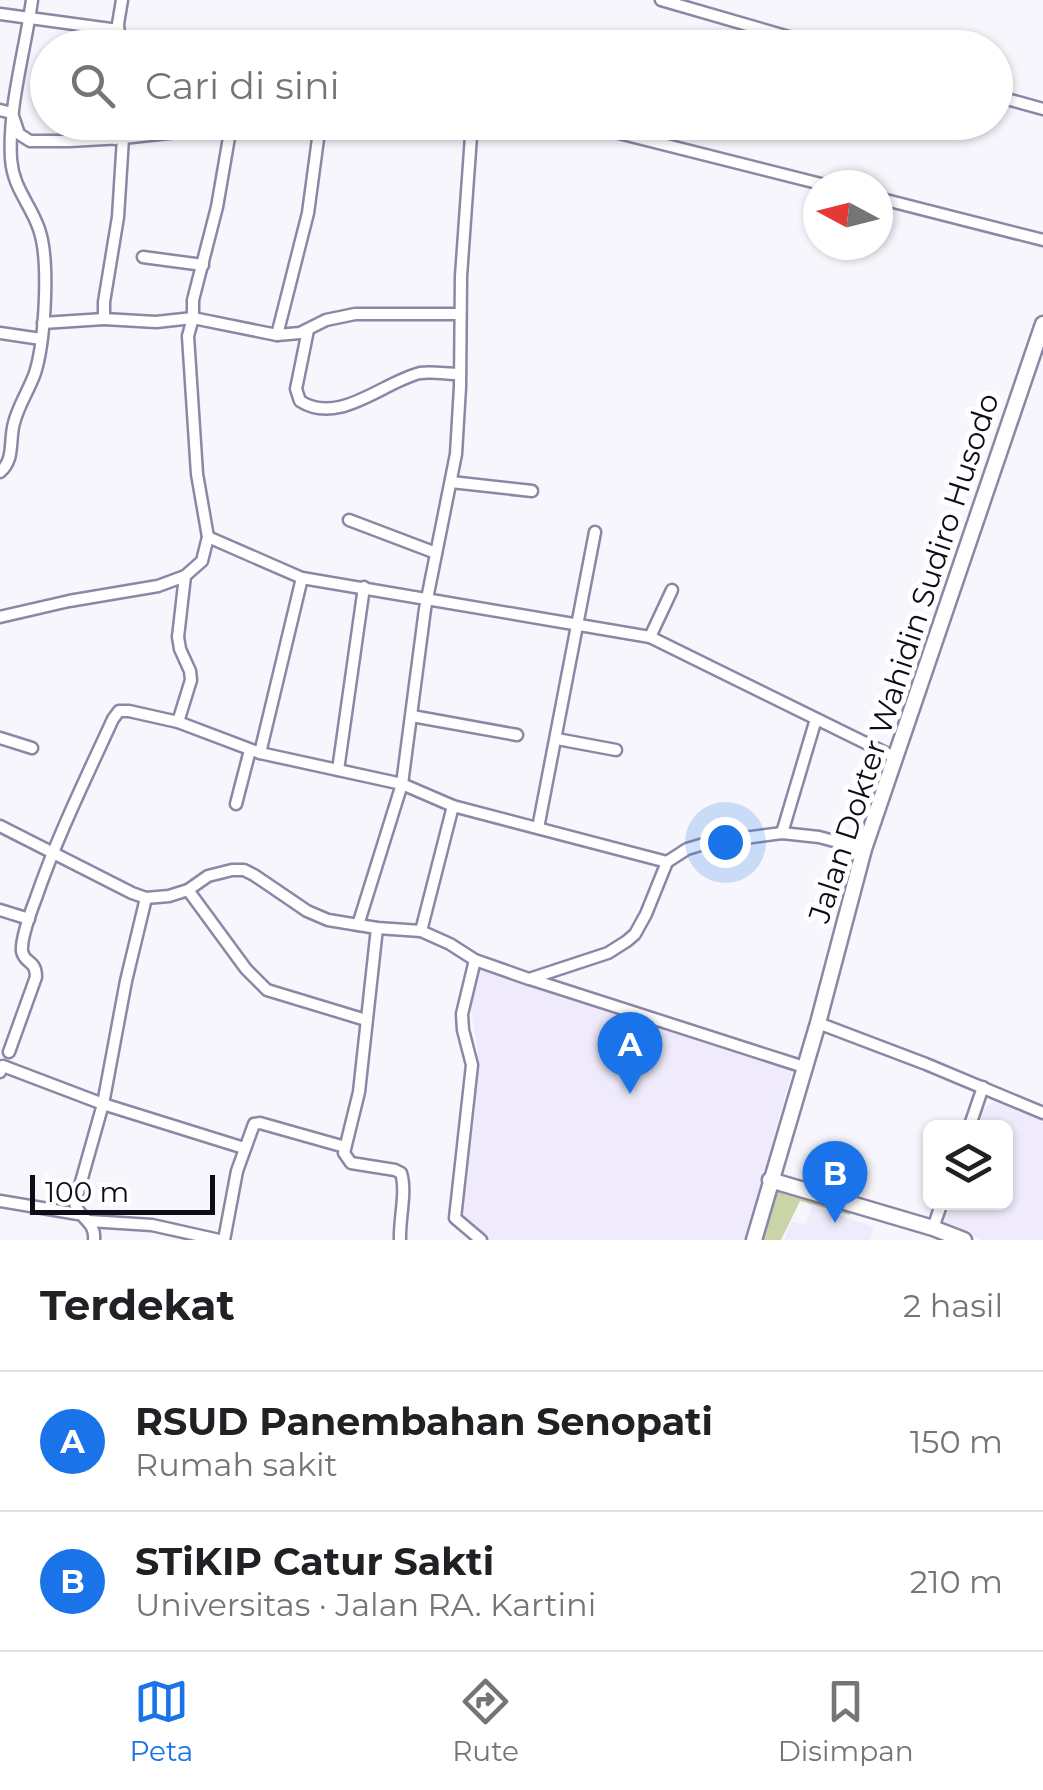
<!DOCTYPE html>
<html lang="id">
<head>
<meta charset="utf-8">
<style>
  :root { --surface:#fff; --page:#f2f2f2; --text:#202124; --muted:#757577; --line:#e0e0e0; --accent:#1a73e8 }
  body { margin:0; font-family:Montserrat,sans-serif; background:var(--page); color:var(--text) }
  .controls { position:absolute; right:30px; bottom:30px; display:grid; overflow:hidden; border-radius:15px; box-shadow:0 2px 8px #0004 }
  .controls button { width:90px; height:90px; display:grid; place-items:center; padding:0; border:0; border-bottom:2px solid var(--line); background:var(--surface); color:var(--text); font:50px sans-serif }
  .compass { position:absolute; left:803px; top:170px; width:90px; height:90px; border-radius:50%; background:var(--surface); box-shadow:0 2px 8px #0004; rotate:277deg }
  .scale { position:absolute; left:30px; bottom:25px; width:185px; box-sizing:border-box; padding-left:10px; border:5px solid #0f0c17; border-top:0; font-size:28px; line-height:35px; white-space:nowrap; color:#0f0c17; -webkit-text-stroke:8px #fff; paint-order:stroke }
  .you { position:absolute; left:725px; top:842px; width:35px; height:35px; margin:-25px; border:8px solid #fff; border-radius:50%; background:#1a73e8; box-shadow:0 0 0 15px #1a73e833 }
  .badge { display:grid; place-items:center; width:65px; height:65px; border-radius:50%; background:var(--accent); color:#fff; font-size:32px; font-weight:700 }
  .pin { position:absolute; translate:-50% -82px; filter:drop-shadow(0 2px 5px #0008) }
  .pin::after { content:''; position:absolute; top:52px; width:35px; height:30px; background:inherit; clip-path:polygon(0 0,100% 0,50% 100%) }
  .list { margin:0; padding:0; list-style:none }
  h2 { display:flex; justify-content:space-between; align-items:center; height:130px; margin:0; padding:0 40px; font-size:42px }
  h2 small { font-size:32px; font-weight:400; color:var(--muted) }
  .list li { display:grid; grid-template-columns:65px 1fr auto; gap:30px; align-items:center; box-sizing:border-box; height:140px; padding:0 40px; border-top:2px solid var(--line) }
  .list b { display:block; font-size:38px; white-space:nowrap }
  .list p { margin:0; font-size:32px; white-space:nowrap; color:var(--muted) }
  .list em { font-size:32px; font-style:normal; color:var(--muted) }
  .icon { flex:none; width:55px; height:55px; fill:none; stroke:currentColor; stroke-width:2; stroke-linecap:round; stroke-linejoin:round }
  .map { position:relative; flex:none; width:1043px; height:1240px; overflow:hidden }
  .search { position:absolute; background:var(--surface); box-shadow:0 2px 8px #0004; left:30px; right:30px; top:30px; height:110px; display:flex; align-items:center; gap:25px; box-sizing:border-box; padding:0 35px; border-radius:55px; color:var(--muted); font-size:38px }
  .sheet { height:410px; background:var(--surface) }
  nav { display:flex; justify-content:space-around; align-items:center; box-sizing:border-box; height:140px; border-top:2px solid var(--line); background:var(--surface); font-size:28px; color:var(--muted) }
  nav a { display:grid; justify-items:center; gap:5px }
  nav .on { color:var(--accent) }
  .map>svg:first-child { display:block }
  .built { fill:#efebfc }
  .green { fill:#c9d4a9 }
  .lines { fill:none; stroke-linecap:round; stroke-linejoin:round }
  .minor-casing { stroke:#8e86a5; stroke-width:15 }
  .secondary-casing { stroke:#8e86a5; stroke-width:19 }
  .minor { stroke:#fff; stroke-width:10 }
  .secondary { stroke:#fff; stroke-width:14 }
  .labels { text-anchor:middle; stroke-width:10; stroke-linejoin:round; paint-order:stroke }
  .street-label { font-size:30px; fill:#0f0c17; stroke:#fff }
</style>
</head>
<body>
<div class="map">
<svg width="1043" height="1240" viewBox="0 0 1043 1240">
  <rect width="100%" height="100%" fill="#f7f6fd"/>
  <g class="built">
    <path d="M480 961 793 1067 745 1240H488L458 1228 474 1121 478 1052 470 1005Z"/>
    <path d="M994 1102 1043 1120V1240H982L946 1226 942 1212 946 1203 1006 1202V1128L974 1127 981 1109Z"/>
    <path d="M812 1206 874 1227 870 1240H784L791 1222 806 1224Z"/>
  </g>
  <path class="green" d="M770 1178 854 1200 850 1215 800 1201 781 1240H752Z"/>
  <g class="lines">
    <defs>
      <g id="minor">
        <path d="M661 0 827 48"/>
        <path d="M0 14 118 30"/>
        <path d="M120 48 118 24 122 0"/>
        <path d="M996 96 1043 109"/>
        <path d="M0 110 12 113 19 134 30 141H69L123 138 231 126 328 122"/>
        <path d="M575 122 825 185"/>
        <path d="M123 138 118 217 104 302V319L156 322 193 318 277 335 300 333 326 320 355 314H460"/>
        <path d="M115 139 116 122"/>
        <path d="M878 198 1043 240"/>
        <path d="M143 257 203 265"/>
        <path d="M43 323 104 319"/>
        <path d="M308 330 296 389 300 401C339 426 383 382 420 373 432 371 447 374 460 374"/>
        <path d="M0 333 41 339"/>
        <path d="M277 335 308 213 320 124"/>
        <path d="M0 472C15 460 9 440 14 423 18 406 29 390 35 373 45 341 50 260 39 229 30 203 13 188 11 159 8 106 25 52 32 0"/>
        <path d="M451 482 532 491"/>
        <path d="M349 520 436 553"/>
        <path d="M208 537 302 578 650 637 896 758"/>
        <path d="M185 576 178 637 180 649 190 671 191 680 178 722 260 753 402 784 453 806 667 862"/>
        <path d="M0 617 69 601 158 586 185 576 202 561 208 537 197 474 188 336 193 318V300L217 207 231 126"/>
        <path d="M650 637 672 590"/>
        <path d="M412 716 517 735"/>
        <path d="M0 738 32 748"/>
        <path d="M557 739 616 750"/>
        <path d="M260 753 302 578"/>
        <path d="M338 770 364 587"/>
        <path d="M236 804 250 750"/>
        <path d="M0 826 132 893 146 898 169 896 188 890 208 876 232 870H244L254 875 307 911 328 920 377 928 421 931 450 944 475 960 529 979 608 953 627 941 635 934 646 914 667 862 687 849 707 843 782 833 819 837 864 849"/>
        <path d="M538 828 595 532"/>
        <path d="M782 833 816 719"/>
        <path d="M188 890 246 969 267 990 366 1020"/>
        <path d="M0 910 29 919"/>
        <path d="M358 925 402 784 425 609 456 454 460 387 461 276 472 122"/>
        <path d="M377 928 359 1092 344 1153 351 1163 395 1170 401 1173C407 1192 399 1219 400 1240"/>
        <path d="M421 931 453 806"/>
        <path d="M475 960 462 1014 463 1030 472 1065 455 1218 481 1240"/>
        <path d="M530 979 804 1067"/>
        <path d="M818 1023 926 1064 1043 1113"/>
        <path d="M9 1052 36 977C36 959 24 964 22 951 21 938 31 911 36 898 57 837 86 778 113 719L119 711H129L178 722"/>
        <path d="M0 1072 3 1066 103 1104 126 981 146 898"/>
        <path d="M969 1128 983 1087"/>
        <path d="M0 1201 78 1214"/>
        <path d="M89 1221 152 1225 219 1240"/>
        <path d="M933 1228 942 1202"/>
        <path d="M94 1240C96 1221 79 1219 75 1203L103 1104 244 1148"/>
        <path d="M224 1240 237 1171 254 1124 260 1123 345 1147"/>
      </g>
      <g id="secondary">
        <path d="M770 1180 933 1228 964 1240"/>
        <path d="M754 1240 818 1023 864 849 1043 324"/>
      </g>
    </defs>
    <use href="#minor" class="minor-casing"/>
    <use href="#secondary" class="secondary-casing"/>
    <use href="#minor" class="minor"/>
    <use href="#secondary" class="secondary"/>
  </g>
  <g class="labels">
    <g class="street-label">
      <text transform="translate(904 658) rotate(-72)" y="10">Jalan Dokter Wahidin Sudiro Husodo</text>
    </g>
  </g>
</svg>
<div class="controls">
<button><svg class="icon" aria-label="layers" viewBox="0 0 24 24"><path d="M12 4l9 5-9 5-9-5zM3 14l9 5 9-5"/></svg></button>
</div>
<svg class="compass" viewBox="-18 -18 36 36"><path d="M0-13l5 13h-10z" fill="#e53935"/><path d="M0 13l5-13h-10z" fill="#757577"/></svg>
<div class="scale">100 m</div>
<div class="you"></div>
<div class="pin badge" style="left:630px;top:1094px">A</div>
<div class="pin badge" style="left:835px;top:1223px">B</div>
<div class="search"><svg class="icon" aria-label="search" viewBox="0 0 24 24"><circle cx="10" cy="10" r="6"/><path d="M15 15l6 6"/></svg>Cari di sini</div>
</div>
<section class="sheet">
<h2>Terdekat<small>2 hasil</small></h2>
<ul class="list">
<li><span class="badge">A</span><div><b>RSUD Panembahan Senopati</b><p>Rumah sakit</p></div><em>150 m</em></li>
<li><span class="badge">B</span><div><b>STiKIP Catur Sakti</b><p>Universitas · Jalan RA. Kartini</p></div><em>210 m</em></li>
</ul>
</section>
<nav>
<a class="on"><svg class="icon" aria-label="map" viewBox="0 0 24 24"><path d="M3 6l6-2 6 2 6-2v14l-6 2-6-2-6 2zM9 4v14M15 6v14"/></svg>Peta</a>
<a><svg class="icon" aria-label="directions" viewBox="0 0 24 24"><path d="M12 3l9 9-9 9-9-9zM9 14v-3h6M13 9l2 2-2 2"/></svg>Rute</a>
<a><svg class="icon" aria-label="saved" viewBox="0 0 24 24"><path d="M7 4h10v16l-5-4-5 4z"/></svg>Disimpan</a>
</nav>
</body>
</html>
